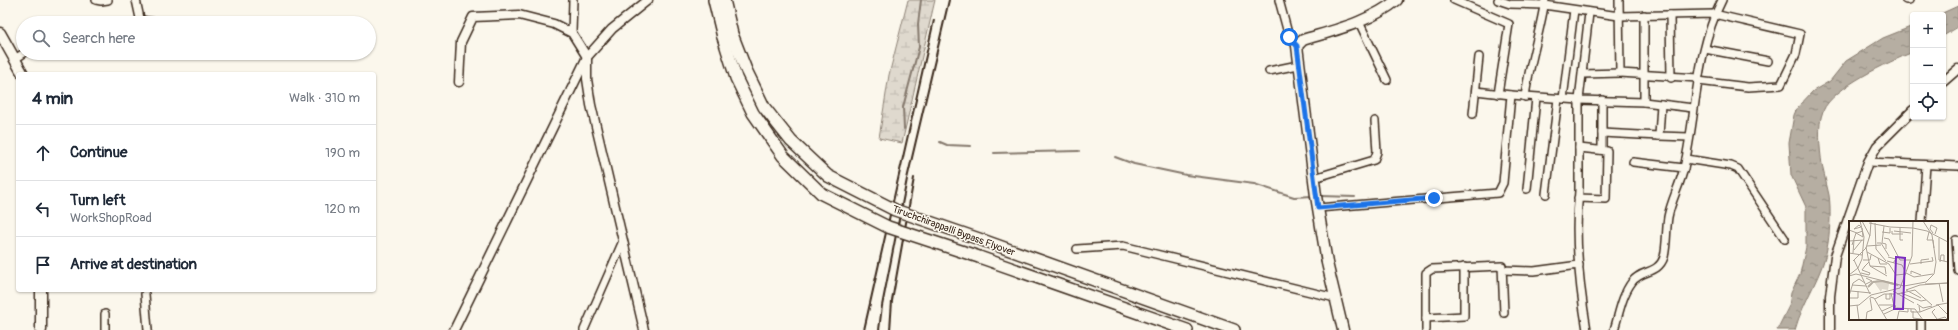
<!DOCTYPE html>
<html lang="en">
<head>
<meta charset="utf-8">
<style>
  :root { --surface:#fff; --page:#f6f6f7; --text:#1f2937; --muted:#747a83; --line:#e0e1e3 }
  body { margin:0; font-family:Pangolin,sans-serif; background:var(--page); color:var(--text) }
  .controls { position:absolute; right:12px; top:12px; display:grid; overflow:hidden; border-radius:4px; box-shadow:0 1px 3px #0004 }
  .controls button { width:36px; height:36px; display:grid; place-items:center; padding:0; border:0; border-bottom:1px solid var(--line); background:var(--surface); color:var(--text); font:20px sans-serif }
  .stop { position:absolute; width:12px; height:12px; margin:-9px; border:3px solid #1a73e8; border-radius:50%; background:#fff }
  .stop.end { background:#1a73e8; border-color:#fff; box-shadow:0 1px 4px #0008 }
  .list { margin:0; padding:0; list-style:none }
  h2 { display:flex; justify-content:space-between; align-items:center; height:52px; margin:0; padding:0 16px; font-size:17px }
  h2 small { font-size:13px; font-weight:400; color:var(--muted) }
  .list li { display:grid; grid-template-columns:26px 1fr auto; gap:12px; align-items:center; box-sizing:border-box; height:56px; padding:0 16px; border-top:1px solid var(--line) }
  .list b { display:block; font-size:15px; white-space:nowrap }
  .list p { margin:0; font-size:13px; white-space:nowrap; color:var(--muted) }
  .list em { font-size:13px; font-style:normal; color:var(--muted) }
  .icon { flex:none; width:22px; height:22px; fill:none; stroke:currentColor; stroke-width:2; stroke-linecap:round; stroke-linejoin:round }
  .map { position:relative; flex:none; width:1958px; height:330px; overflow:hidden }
  .search { position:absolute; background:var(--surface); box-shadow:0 1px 3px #0004; left:16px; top:16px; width:360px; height:44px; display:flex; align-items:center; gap:10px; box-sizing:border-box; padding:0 14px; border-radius:22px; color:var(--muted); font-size:15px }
  .panel { position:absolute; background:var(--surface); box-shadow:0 1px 3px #0004; left:16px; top:72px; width:360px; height:220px; border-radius:4px }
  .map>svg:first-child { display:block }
  .wetland { fill:url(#wetland-marsh); stroke:#8d8276 }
  .water { fill:url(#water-ripples); stroke:#85796d }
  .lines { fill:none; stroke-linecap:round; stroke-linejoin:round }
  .stream { stroke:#85796d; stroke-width:2 }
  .minor-casing { stroke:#3b2a1e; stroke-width:10 }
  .tertiary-casing { stroke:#3b2a1e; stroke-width:11 }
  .secondary-casing { stroke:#3b2a1e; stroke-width:13 }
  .trunk-casing { stroke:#3b2a1e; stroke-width:14 }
  .minor { stroke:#fbf7ec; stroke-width:7 }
  .tertiary { stroke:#fbf7ec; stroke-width:8 }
  .secondary { stroke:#fbf7ec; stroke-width:10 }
  .trunk { stroke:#fbf7ec; stroke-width:11 }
  .rail { stroke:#3b2a1e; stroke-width:2 }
  .trunk-bridge-casing { stroke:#3b2a1e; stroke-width:14; stroke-linecap:butt }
  .trunk-bridge { stroke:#fbf7ec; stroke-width:11 }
  .route { stroke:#1a73e8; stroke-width:5 }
  .labels { text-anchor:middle; stroke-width:3; stroke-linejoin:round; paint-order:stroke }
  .street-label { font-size:10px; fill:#3b2a1e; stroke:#fbf7ec }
  .inset-river { fill:none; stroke:#b6aea2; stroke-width:2 }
  .inset-road { fill:none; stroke:#aea59a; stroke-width:1 }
  .view { fill:#7b2cbf; fill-opacity:0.15; stroke:#7b2cbf; stroke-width:2 }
  .inset-edge { fill:none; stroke:#3b2a1e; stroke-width:2 }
</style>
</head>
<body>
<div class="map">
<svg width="1958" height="330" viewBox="0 0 1958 330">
  <defs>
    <pattern id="wetland-marsh" width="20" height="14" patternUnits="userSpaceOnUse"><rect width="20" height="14" fill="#dfd9ce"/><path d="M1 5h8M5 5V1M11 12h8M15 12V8" fill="none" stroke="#c0bab0"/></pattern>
    <pattern id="water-ripples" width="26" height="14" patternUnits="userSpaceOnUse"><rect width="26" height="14" fill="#b6aea2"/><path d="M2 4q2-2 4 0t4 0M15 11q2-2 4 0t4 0" fill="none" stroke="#958e83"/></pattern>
  </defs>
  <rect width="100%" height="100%" fill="#fbf7ec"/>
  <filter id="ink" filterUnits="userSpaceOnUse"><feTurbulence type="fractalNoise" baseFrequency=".025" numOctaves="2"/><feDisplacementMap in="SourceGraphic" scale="8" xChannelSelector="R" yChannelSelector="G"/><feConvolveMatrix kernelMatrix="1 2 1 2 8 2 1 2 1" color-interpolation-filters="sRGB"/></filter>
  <g filter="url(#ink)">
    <path class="wetland" d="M908 0H935L902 143 879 138 889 75Z"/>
    <g class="water">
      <path d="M1958 6V27L1943 36V15H1938Z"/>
      <path d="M1913 26V52C1889 62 1833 87 1823 111 1817 126 1820 149 1822 165 1824 175 1827 185 1829 195 1831 208 1830 230 1828 243 1824 274 1803 300 1795 330H1777L1789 306 1791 293 1800 274 1806 247V207L1791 175 1789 143 1794 115 1797 108 1813 91 1830 81 1846 61 1883 38Z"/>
    </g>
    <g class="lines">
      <g class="stream">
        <path d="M904 129 903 107 919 47 918 24 921 0"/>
        <path d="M940 142 947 145 971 146"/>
        <path d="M994 153 1079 151"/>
        <path d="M1115 157 1134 164 1186 175 1254 184 1294 197 1313 196"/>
        <path d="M1320 196 1355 197"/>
      </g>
      <defs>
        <g id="minor">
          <path d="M96 0 101 1 108 0"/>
          <path d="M136 0 141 23"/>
          <path d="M1279 0 1289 37 1297 46"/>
          <path d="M1454 0 1509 24 1498 94"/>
          <path d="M1498 0 1510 4 1544 5 1619 16 1714 14 1800 34 1796 54 1781 85 1748 87 1698 81"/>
          <path d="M1619 0 1620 73 1698 78"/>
          <path d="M1906 0H1909"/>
          <path d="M1670 15 1671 78"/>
          <path d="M140 20 161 23"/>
          <path d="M1359 22 1387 80"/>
          <path d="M572 33 573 0"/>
          <path d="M1705 49 1768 61"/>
          <path d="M15 59 24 53"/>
          <path d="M1269 71 1298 65"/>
          <path d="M1583 74 1620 73"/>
          <path d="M1511 95 1579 100 1644 102 1693 108"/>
          <path d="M1525 97C1529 64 1540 33 1545 0"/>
          <path d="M1563 99 1574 10"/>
          <path d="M1602 100V150"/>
          <path d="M1644 102V15"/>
          <path d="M1661 104 1659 136 1689 137"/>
          <path d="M1473 114 1479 57"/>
          <path d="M1602 133 1659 136"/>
          <path d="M1579 148V100L1589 13"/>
          <path d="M1686 159 1731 166 1738 169 1785 239"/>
          <path d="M1633 162 1684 168"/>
          <path d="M1868 162 1958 166"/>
          <path d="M1314 178 1374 160 1377 152 1375 121"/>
          <path d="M1527 189 1536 98"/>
          <path d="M1546 194 1558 99"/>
          <path d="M1578 198 1606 199 1607 151 1579 148V191C1574 237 1579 284 1587 330"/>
          <path d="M1318 208 1498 193 1503 183 1511 95 1476 91"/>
          <path d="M1922 222 1926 165"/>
          <path d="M1956 240 1958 270"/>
          <path d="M1077 249 1123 246 1335 298"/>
          <path d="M1503 270 1534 271 1579 265"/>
          <path d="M145 294 148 330"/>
          <path d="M105 314V330"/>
          <path d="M1426 318 1464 316V267"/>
          <path d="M584 330 623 241"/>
          <path d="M1426 330V273L1432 269 1502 266 1504 313"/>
          <path d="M1614 330C1619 314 1622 295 1632 282 1641 269 1658 275 1664 257 1667 244 1666 230 1668 217 1671 201 1680 185 1684 168 1697 112 1695 53 1722 0"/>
          <path d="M1921 330V319"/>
        </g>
        <g id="tertiary">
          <path d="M459 82 461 42 473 17 519 15 554 24 572 33 587 57V79L591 105 644 330"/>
          <path d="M1943 82 1958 69"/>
          <path d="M454 330 587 57 612 29 648 0"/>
          <path d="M1830 330V296L1835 256 1868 162 1877 146 1913 110"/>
        </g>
        <g id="secondary">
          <path d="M0 33 23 74"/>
          <path d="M41 330V290"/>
          <path d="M1343 330 1327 263 1316 196 1297 46 1303 40C1335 30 1370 22 1397 0"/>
        </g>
        <g id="trunk">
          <path d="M714 0 723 37"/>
          <path d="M724 0 732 34"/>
          <path d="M985 241 1234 330"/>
          <path d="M979 257 1187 330"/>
        </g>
      </defs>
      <use href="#minor" class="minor-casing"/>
      <use href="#tertiary" class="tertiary-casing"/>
      <use href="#secondary" class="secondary-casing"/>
      <use href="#trunk" class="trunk-casing"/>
      <use href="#minor" class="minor"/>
      <use href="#tertiary" class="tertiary"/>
      <use href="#secondary" class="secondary"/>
      <use href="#trunk" class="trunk"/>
      <g class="rail">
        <path d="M864 330 934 20"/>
        <path d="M879 330 882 306 907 179 949 0"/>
        <path d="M890 330 892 301 914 178"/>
      </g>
      <defs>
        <g id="trunk-bridge">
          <path d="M732 34 746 70 764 107 791 141 828 176 895 210 985 241"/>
          <path d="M723 37 736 78 753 113 783 156 822 194 888 227 979 257"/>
        </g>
      </defs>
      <use href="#trunk-bridge" class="trunk-bridge-casing"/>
      <use href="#trunk-bridge" class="trunk-bridge"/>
    </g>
  </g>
  <g class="lines" filter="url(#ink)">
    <path class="route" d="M1289 37 1297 46 1318 208 1434 198"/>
  </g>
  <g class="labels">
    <g class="street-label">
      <text transform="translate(954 230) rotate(20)" y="4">Tiruchchirappalli Bypass Flyover</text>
    </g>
  </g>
  <g transform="translate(1849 221)">
    <rect width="99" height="99" fill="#fbf7ec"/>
    <path d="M28 59 50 64 49 65 40 63 39 69 33 68 32 71 25 61Z" fill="#dfd9ce"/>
    <path class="inset-river" d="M19 66 24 61 33 60 49 64"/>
    <path class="inset-road" d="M13 0 21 15M20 2 41 6 64 7M26 2 27 28 37 40M10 4 12 6 5 8ZM35 5 33 22 37 23V28M51 6V19H54M64 7 78 10 99 21M0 9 8 12 14 10M43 10V13H54M45 10 62 12M33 11 41 12V7M80 11 78 19H84L85 27M7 12 14 16 13 7M84 12 81 8 82 4 88 7 86 13M21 14 22 1M35 17 40 18 51 39H61M90 17V39L99 41M0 20 15 19M28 22H32L40 35M3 24 7 12M18 25 32 24M17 26 18 31 40 43 47 54 57 53M5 29 13 19M0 32 13 34M4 32 5 19M39 36 47 38 44 42M29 37 31 43H38M5 39 21 73M14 39H21L22 34M4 40 17 27 21 14M38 40 53 44 56 50M20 41 21 45 36 46 37 53M91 41 92 34H95V40M61 43 84 40 83 36M72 43V39L80 38M21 45 38 55M15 46 20 41 18 31M12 52 20 54 21 52 13 49 16 45M57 52 65 56 84 53M62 53V50L72 54M0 54 9 47 13 38 15 16 11 0M0 55 7 53 55 65 77 61 85 53 87 41 83 14 74 0M90 62 94 81M17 63 23 60 17 57M76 63 99 62M3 64 17 65M2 70 22 72M44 70 65 82M42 72 45 85M52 72 72 80 77 79M37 73V78H41V72M48 73 66 69 83 84M0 75 4 62 10 58 16 62M21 76 25 77 38 99M1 77H9V70M21 77 23 89M72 77 57 69 71 64 99 62M26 78 35 73H46M68 83 74 87 83 85M8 84 10 99M30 84H46L47 88M87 84 99 82M0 85 10 84 22 74 51 67 63 35 64 0M62 88V91H71L70 85M86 88 83 91 88 98M33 90 44 85M64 90V97L72 98M71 91 89 84 99 94M35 93 48 87 66 88 74 99M17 99 18 91 23 89M48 99 50 90 59 91V88M86 99 96 96 99 99"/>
    <path class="view" d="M47 36 56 37 54 88H45Z"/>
    <rect width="99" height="99" class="inset-edge"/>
  </g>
</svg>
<div class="controls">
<button>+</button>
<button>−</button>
<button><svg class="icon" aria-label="locate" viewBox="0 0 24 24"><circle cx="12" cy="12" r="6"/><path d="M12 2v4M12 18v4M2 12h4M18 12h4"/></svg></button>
</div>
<div class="stop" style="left:1289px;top:37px"></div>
<div class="stop end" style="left:1434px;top:198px"></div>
<div class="search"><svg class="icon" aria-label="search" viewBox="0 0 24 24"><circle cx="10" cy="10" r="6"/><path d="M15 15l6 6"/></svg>Search here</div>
<section class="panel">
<h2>4 min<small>Walk · 310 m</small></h2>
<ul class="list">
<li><svg class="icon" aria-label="ahead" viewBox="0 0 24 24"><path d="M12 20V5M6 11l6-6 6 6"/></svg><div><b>Continue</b></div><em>190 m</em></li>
<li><svg class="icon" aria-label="left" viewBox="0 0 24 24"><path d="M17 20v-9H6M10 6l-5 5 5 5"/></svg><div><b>Turn left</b><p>WorkShopRoad</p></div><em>120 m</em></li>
<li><svg class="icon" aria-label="arrive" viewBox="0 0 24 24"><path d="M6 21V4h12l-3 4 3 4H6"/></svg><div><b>Arrive at destination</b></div></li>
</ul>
</section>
</div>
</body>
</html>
